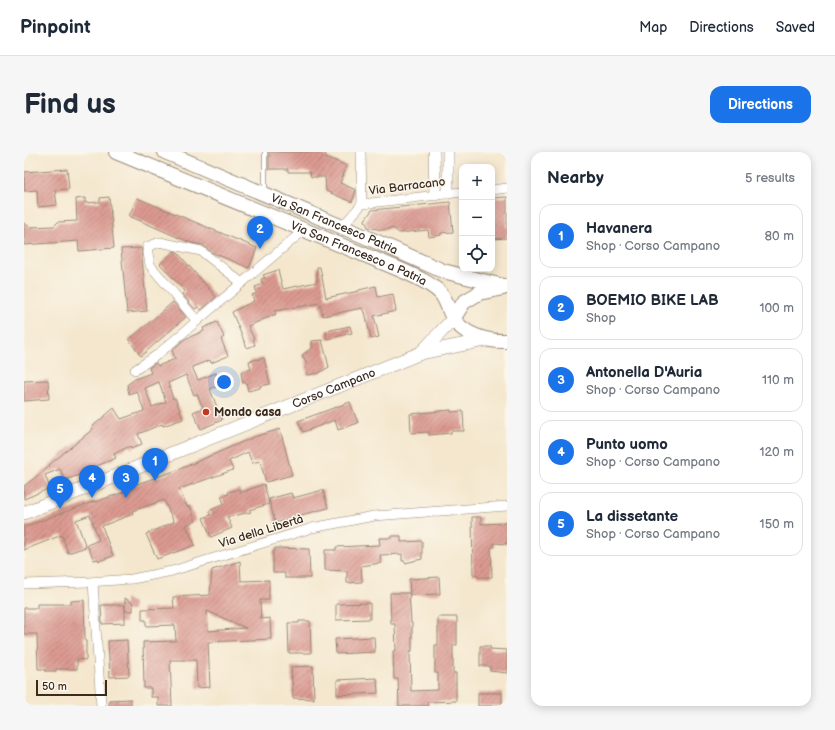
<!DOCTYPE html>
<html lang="en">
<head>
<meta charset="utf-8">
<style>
  :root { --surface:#fff; --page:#f6f6f7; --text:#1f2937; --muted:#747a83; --line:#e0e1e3; --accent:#1a73e8 }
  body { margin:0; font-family:"Balsamiq Sans",sans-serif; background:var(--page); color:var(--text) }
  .controls { position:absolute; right:12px; top:12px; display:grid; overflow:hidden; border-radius:8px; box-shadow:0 2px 10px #0003 }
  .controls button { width:36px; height:36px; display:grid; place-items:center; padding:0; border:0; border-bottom:1px solid var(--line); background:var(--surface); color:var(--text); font:20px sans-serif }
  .scale { position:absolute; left:12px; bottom:10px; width:71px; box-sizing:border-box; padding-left:4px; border:2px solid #3b2a1e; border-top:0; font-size:11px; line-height:14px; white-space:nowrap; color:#3b2a1e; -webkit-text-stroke:3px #fbf7ec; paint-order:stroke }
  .you { position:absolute; left:200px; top:230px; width:14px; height:14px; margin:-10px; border:3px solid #fff; border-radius:50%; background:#1a73e8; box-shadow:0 0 0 6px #1a73e833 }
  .badge { display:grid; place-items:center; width:26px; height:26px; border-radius:50%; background:var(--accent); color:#fff; font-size:13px; font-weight:700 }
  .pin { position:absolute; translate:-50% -33px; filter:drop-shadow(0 1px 2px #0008) }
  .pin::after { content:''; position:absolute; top:21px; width:14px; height:12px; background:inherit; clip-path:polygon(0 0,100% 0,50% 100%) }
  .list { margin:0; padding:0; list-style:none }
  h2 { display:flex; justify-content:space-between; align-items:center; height:52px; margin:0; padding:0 16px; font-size:17px }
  h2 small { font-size:13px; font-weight:400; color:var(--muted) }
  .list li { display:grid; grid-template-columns:26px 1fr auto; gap:12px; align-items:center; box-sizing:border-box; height:64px; margin:0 8px 8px; padding:0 8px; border:1px solid var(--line); border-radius:12px }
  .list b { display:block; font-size:15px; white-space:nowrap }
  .list p { margin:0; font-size:13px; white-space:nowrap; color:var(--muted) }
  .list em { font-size:13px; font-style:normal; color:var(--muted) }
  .icon { flex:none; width:22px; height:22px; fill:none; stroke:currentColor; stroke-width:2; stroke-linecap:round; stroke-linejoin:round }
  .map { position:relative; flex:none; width:483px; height:554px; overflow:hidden; border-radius:12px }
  header { display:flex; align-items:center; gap:24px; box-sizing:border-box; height:56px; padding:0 20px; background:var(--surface); border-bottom:1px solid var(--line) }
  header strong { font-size:19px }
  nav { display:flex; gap:22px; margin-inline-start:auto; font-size:14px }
  .intro { display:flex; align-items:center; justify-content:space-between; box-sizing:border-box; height:96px; padding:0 24px }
  h1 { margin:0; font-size:28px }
  .button { padding:10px 18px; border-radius:12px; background:var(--accent); color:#fff; font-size:14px; font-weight:700 }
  main { display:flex; gap:24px; padding:0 24px }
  aside { flex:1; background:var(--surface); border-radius:12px; box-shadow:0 2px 10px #0003 }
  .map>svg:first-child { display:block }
  .building { fill:url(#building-hatch); fill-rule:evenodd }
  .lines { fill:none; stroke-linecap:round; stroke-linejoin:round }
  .service-casing { stroke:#988876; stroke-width:6 }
  .minor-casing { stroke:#988876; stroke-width:10 }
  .tertiary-casing { stroke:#988876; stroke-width:12 }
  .secondary-casing { stroke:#988876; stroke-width:14 }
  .primary-casing { stroke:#988876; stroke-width:16 }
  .service { stroke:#fff; stroke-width:4.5 }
  .minor { stroke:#fff; stroke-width:9 }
  .tertiary { stroke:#fff; stroke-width:11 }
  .secondary { stroke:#fff; stroke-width:13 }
  .primary { stroke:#fff; stroke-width:14 }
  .poi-dot { fill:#c8321e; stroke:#fbf7ec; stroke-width:1.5 }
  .labels { text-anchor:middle; stroke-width:3; stroke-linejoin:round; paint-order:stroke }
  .street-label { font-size:12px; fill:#3b2a1e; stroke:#fbf7ec }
  .poi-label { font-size:12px; font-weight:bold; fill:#3b2a1e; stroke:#fbf7ec; text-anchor:start }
</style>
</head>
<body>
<header>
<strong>Pinpoint</strong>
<nav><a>Map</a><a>Directions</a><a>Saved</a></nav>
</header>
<div class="intro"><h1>Find us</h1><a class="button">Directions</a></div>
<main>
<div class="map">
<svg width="483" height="554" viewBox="0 0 483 554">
  <defs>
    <pattern id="building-hatch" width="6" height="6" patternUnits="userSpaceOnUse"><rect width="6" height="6" fill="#db9a91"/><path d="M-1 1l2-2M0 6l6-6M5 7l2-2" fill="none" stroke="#b37e76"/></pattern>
  </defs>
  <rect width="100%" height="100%" fill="#fbf7ec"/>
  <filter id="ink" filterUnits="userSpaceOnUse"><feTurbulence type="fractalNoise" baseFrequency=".025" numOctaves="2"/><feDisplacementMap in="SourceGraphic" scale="8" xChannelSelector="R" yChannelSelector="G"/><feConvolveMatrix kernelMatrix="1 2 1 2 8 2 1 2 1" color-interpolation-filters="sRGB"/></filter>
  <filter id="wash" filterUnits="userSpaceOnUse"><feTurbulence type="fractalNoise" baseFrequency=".012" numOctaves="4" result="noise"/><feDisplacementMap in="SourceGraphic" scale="16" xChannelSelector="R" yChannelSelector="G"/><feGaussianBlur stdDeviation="0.9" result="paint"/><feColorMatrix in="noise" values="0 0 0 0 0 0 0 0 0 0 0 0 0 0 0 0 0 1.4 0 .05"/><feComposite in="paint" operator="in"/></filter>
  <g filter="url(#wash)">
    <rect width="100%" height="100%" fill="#f4e7ce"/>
    <g id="blocks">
      <g class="building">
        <path d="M245 0H301L302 5 323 14 316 31 332 38 328 50 302 39 301 25H287L286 20H264V17H245Z"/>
        <path d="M43 17 45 37 31 38 33 53 14 55 13 38 0 39V20Z"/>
        <path d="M85 45 90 96 55 99 54 89 0 93V71L6 75 30 74 34 70 53 69 52 47 61 46V51L76 50V46Z"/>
        <path d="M483 45V86L468 87V46Z"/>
        <path d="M113 46 233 96 225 116 187 100 179 93 167 91 105 64Z"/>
        <path d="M426 50 429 80 417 81V83L405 85 404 78 375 81 369 76 358 78 344 75 341 68 348 58Z"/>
        <path d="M117 96 123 159 103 161 97 97Z"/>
        <path d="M150 99 153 100 192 145 177 158 174 155 171 157 158 142 161 139 136 112Z"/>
        <path d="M293 115H296L302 146 335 139V138L352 134 354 145 369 142 372 159 350 164 355 185 347 187 341 160H340L338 156 299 164 296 151 251 159 252 162 224 174 230 187H229L231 193 223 196 208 160 230 149 228 143 233 141 231 135 239 132 237 127 241 126 239 123 254 118 259 137 293 130Z"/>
        <path d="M149 150 162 165 117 204 105 188Z"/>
        <path d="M193 170 200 185 197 187 204 204 187 211 186 208 168 215 174 228 192 221 196 233 186 237 198 268 177 277 169 260 179 256 173 242 170 243 162 223 144 231 149 247 151 246 159 267 139 274 138 272 114 282 118 292 107 297 106 294 90 302 92 306 63 318 64 320 41 328 36 317 21 323 26 336 0 347V334L26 314 25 313 69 277 68 275 90 256 97 267 120 259 113 239 105 242 103 233 111 227 127 221 125 216 132 211 134 214 151 207 148 198 161 187 180 179 179 176ZM135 230 142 250 128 255 121 236Z"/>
        <path d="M326 174 328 181 303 187 302 179Z"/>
        <path d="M298 188 305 215 295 221 283 223 282 209 278 203 288 196V189Z"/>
        <path d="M240 206 246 232 236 234V236L224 239 222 230 219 231 217 220 227 217 225 209Z"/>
        <path d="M24 228 25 247 0 249V229Z"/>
        <path d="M326 250 334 271 314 278 311 268 279 280 274 269Z"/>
        <path d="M427 258V260L439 259 440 279H427V281L405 283V280L387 281 386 262Z"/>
        <path d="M256 277 268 323 242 330 236 309 228 311 224 300 205 309 209 318 155 337 163 355 166 354 172 369 162 373 171 393 133 407 122 382 150 370 140 348 108 359 109 362 78 374 89 404 75 409 74 407 70 408 63 393 75 388 66 363 52 368 62 395 44 401 38 383 0 398V375L71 349V350L100 340 99 337 156 317 230 285Z"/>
        <path d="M240 332 245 352 225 358 227 360 203 365 208 376 187 385 179 366 187 363 185 359 200 352 197 344 205 342 204 340 216 337V341Z"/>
        <path d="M299 338 304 356 273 364 274 365 251 371 245 347 267 341 269 346Z"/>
        <path d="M448 365H457V372L483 371V392L470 391V395H467L468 425H453V423H449Z"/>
        <path d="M368 384H377V390L398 389V407L381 411V409H378V402L356 403 357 411 337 414 338 430 323 431V419L301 418V398H312V395L356 393 355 386H368Z"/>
        <path d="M251 396 285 397 286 426H261V421H249V399H251Z"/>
        <path d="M216 409 217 429 245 428V448H236L237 467 246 466 247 487 184 490 186 535 173 536 172 508H146L148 554H134V545H127V536H120L119 490 152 489 151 473 122 474V468H118V457L150 456 149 445 186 443 188 418ZM183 459 222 476 184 479Z"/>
        <path d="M415 425 416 442 386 443 385 427Z"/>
        <path d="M366 441H385L387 471H388V499H386L387 539 414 538V521H411V493H414V465H433V493H429V521H432V549L403 550 404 554H375L374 527H370L369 499H372L371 472H367Z"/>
        <path d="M101 446 109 451V459H101Z"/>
        <path d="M60 448 61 489H62V508L53 507V517H32V519H21V517H14L13 482H0V456H13V452H47V449Z"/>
        <path d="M346 451V467L312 468V452Z"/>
        <path d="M77 453H101V471L78 472Z"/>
        <path d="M275 469H286L287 501H265L264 471H275Z"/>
        <path d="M350 485 351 500 312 502 311 487Z"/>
        <path d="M103 488 105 524 86 525 84 489Z"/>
        <path d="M456 494H466V497L483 498V521L466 519V514H456Z"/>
        <path d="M289 514 290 547 269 546 267 515Z"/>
        <path d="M353 526 354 541 313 543V528Z"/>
        <rect x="454" y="541" width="24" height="13"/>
        <path d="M107 547V554H85V548Z"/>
      </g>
    </g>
  </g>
  <g filter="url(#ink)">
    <use href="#blocks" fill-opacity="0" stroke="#988876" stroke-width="1"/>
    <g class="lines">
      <defs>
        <path id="service" d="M241 0V40"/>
        <g id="minor">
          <path d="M337 0 338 52"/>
          <path d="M468 38 483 36"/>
          <path d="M318 75 338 52 438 40"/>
          <path d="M173 169 126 113 123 95 136 90 177 99 218 131"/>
          <path d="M111 218 133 203 280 78"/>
          <path d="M69 430 77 554"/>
          <path d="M0 432 65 430 108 427 148 419 288 376 350 364 483 354"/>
        </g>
        <g id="tertiary">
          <path d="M410 0 411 43"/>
          <path d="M424 0V41"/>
        </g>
        <g id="secondary">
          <path d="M397 201 429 167"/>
          <path id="s1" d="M0 361 397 201 462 188"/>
        </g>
        <g id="primary">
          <path id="s2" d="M92 0 377 118C388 123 411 133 418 143 423 150 425 159 429 166 439 183 464 190 483 189"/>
          <path id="s3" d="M141 0 342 85 419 119 483 135"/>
          <path d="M429 167 440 150 455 141 479 136"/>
        </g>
      </defs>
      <use href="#service" class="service-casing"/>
      <use href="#minor" class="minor-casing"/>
      <use href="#tertiary" class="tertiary-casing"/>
      <use href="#secondary" class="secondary-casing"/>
      <use href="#primary" class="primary-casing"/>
      <use href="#service" class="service"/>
      <use href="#minor" class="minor"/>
      <use href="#tertiary" class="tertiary"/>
      <use href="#secondary" class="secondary"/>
      <use href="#primary" class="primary"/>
    </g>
  </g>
  <circle class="poi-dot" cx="182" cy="260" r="4"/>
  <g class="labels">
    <g class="street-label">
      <text transform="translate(383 34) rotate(-7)" y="4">Via Barracano</text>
      <text dy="4" stroke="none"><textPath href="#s3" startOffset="184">Via San Francesco Patria</textPath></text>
      <text dy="4" stroke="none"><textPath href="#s2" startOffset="263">Via San Francesco a Patria</textPath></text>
      <text dy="4" stroke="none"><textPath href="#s1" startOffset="334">Corso Campano</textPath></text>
      <text transform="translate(237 379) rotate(-17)" y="4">Via della Libertà</text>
    </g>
    <g class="poi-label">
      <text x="190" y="264">Mondo casa</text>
    </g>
  </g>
</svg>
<div class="controls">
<button>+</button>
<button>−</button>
<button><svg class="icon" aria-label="locate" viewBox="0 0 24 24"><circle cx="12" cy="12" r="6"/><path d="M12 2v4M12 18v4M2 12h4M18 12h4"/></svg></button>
</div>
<div class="scale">50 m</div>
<div class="you"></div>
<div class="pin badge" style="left:131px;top:329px">1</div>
<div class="pin badge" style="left:236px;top:97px">2</div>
<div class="pin badge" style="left:102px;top:346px">3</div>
<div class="pin badge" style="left:68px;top:346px">4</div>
<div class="pin badge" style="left:36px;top:357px">5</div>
</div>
<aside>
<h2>Nearby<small>5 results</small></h2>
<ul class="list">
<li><span class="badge">1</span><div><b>Havanera</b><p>Shop · Corso Campano</p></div><em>80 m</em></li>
<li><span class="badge">2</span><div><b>BOEMIO BIKE LAB</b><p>Shop</p></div><em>100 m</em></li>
<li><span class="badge">3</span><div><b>Antonella D'Auria</b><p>Shop · Corso Campano</p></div><em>110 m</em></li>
<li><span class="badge">4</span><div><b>Punto uomo</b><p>Shop · Corso Campano</p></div><em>120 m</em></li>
<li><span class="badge">5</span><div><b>La dissetante</b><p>Shop · Corso Campano</p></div><em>150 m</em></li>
</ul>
</aside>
</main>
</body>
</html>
